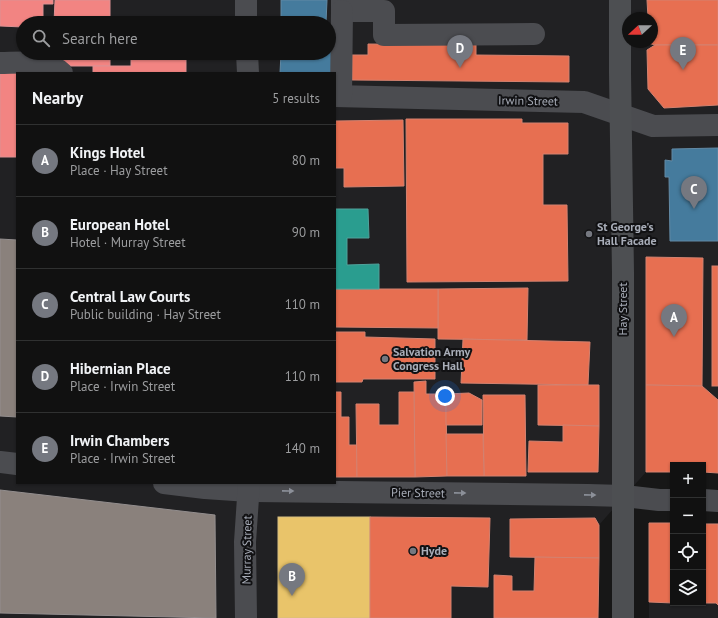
<!DOCTYPE html>
<html lang="en">
<head>
<meta charset="utf-8">
<style>
  :root { --surface:#111; --page:#1e1f1f; --text:#f1f3f6; --muted:#9c9d9f; --line:#303131; --accent:#757880 }
  body { margin:0; font-family:"PT Sans",sans-serif; background:var(--page); color:var(--text) }
  .controls { position:absolute; right:12px; bottom:12px; display:grid; overflow:hidden; border-radius:0px; box-shadow:0 1px 3px #0004 }
  .controls button { width:36px; height:36px; display:grid; place-items:center; padding:0; border:0; border-bottom:1px solid var(--line); background:var(--surface); color:var(--text); font:20px sans-serif }
  .compass { position:absolute; left:622px; top:12px; width:36px; height:36px; border-radius:50%; background:var(--surface); box-shadow:0 1px 3px #0004; rotate:249deg }
  .you { position:absolute; left:445px; top:396px; width:14px; height:14px; margin:-10px; border:3px solid #fff; border-radius:50%; background:#1a73e8; box-shadow:0 0 0 6px #1a73e833 }
  .badge { display:grid; place-items:center; width:26px; height:26px; border-radius:50%; background:var(--accent); color:#fff; font-size:13px; font-weight:700 }
  .pin { position:absolute; translate:-50% -33px; filter:drop-shadow(0 1px 2px #0008) }
  .pin::after { content:''; position:absolute; top:21px; width:14px; height:12px; background:inherit; clip-path:polygon(0 0,100% 0,50% 100%) }
  .list { margin:0; padding:0; list-style:none }
  h2 { display:flex; justify-content:space-between; align-items:center; height:52px; margin:0; padding:0 16px; font-size:17px }
  h2 small { font-size:13px; font-weight:400; color:var(--muted) }
  .list li { display:grid; grid-template-columns:26px 1fr auto; gap:12px; align-items:center; box-sizing:border-box; height:72px; padding:0 16px; border-top:1px solid var(--line) }
  .list b { display:block; font-size:15px; white-space:nowrap }
  .list p { margin:0; font-size:13px; white-space:nowrap; color:var(--muted) }
  .list em { font-size:13px; font-style:normal; color:var(--muted) }
  .icon { flex:none; width:22px; height:22px; fill:none; stroke:currentColor; stroke-width:2; stroke-linecap:round; stroke-linejoin:round }
  .map { position:relative; flex:none; width:718px; height:618px; overflow:hidden }
  .search { position:absolute; background:var(--surface); box-shadow:0 1px 3px #0004; left:16px; top:16px; width:320px; height:44px; display:flex; align-items:center; gap:10px; box-sizing:border-box; padding:0 14px; border-radius:22px; color:var(--muted); font-size:15px }
  .panel { position:absolute; background:var(--surface); box-shadow:0 1px 3px #0004; left:16px; top:72px; width:320px; height:412px; border-radius:0px }
  .map>svg:first-child { display:block }
  .built { fill:#212123; fill-rule:evenodd }
  .homes { fill:#e9c46a; stroke:#d6bd81 }
  .shops { fill:#e76f51; stroke:#d48270 }
  .schools { fill:#2a9d8f; stroke:#50a29b }
  .health { fill:#f28482; stroke:#dc9092 }
  .public { fill:#457b9d; stroke:#638aa5 }
  .industry { fill:#8a817c; stroke:#938e8e }
  .lines { fill:none; stroke-linecap:round; stroke-linejoin:round }
  .minor { stroke:#4b4c50; stroke-width:22 }
  .major { stroke:#4d4f52; stroke-width:22 }
  .oneway { fill:#8c9099 }
  .poi-dot { fill:#757880; stroke:#111113; stroke-width:1.5 }
  .labels { text-anchor:middle; stroke-width:4; stroke-linejoin:round; paint-order:stroke }
  .street-label { font-size:12px; fill:#a8adb8; stroke:#111113 }
  .poi-label { font-size:12px; font-weight:bold; fill:#a8adb8; stroke:#111113; text-anchor:start }
</style>
</head>
<body>
<div class="map">
<svg width="718" height="618" viewBox="0 0 718 618">
  <rect width="100%" height="100%" fill="#171717"/>
  <g class="built">
    <path d="M0 0H718V472L703 465H673L646 472 599 525 598 618H0ZM628 18H652V42H628ZM23 23H329V53H23ZM17 73H335V483H17Z"/>
    <path d="M649 523H673V603H703V523H718V618H649Z"/>
  </g>
  <rect class="homes" x="278" y="517" width="92" height="101"/>
  <g class="shops">
    <path d="M647 0H718V45H655L648 43V42H652V18H648Z"/>
    <path d="M368 44 476 45V55L569 56V82L352 80V55H368Z"/>
    <path d="M655 45H718V105L664 108 648 89 647 50Z"/>
    <path d="M406 119H522V123H568V154H543V205H567L568 281 407 282Z"/>
    <path d="M403 120 404 186 344 187V168H335V121Z"/>
    <path d="M646 257 703 258 702 386 646 385Z"/>
    <rect x="712" y="266" width="6" height="120"/>
    <path d="M528 288 527 340 438 339V289Z"/>
    <path d="M335 289H438V328L335 327Z"/>
    <path d="M335 332H365V337L435 339V379H363L362 382H335Z"/>
    <path d="M463 339 590 342 588 385 461 383Z"/>
    <path d="M426 381V394H446L447 476 415 477 414 382Z"/>
    <path d="M538 385H599V426L538 425Z"/>
    <path d="M646 385 702 386 718 400V473L703 472V465H673V472H646Z"/>
    <path d="M335 392H341V417H349V445H357V477H335Z"/>
    <path d="M399 392H414L415 477H357L356 404H379V425H399Z"/>
    <path d="M469 393 482 400V425H446V394Z"/>
    <path d="M483 395H525L526 476H484Z"/>
    <path d="M563 425 599 426 598 472H528L529 441 563 442Z"/>
    <path d="M446 434H483L484 476H447Z"/>
    <path d="M370 517 490 518 488 587 451 586V618H370Z"/>
    <path d="M595 518 599 525V558L510 557V519Z"/>
    <path d="M649 523H673V603L649 602Z"/>
    <path d="M703 524H718V605L716 603H692H703Z"/>
    <path d="M535 557 599 558 598 618H494V575L512 576V591H534Z"/>
  </g>
  <path class="schools" d="M335 209H368L369 238H347V265L379 264V289H335Z"/>
  <g class="health">
    <path d="M0 0H53V4H43V17H32V23H23V27L0 26Z"/>
    <path d="M55 0H110V23H54Z"/>
    <rect x="147" y="19" width="39" height="4"/>
    <rect x="54" y="53" width="56" height="13"/>
    <path d="M131 53H186V73H93V66H131Z"/>
    <path d="M0 69 17 73V157H0Z"/>
  </g>
  <g class="public">
    <path d="M281 0H327L326 23H281Z"/>
    <path d="M329 39H332V73H280L281 53H329Z"/>
    <path d="M718 148V241H670L669 177H665V160L672 161V149Z"/>
  </g>
  <g class="industry">
    <path d="M0 239 17 240V417L0 416Z"/>
    <path d="M0 490 215 515 216 618 0 613Z"/>
  </g>
  <g class="lines">
    <g class="minor">
      <path d="M246 0V23"/>
      <path d="M342 0V11H384V35L534 34"/>
      <path d="M247 53 248 73"/>
      <path d="M0 63C18 63 49 59 62 73"/>
      <path d="M335 96 584 102 653 126 718 125"/>
      <path d="M341 96 342 11"/>
      <path d="M0 462 17 464"/>
      <path d="M164 483 205 488 249 491 588 495 624 496 659 500H673"/>
      <path d="M703 500 718 501"/>
      <path d="M246 618 245 542 249 483"/>
    </g>
    <path class="major" d="M620 0V73L623 273V618"/>
  </g>
  <defs><path id="oneway-solid" d="M-6-.8H1V-3.2L6.5 0L1 3.2V.8H-6Z"/></defs>
  <g class="oneway">
    <use href="#oneway-solid" transform="translate(288 491) rotate(1)"/>
    <use href="#oneway-solid" transform="translate(460 493) rotate(1)"/>
    <use href="#oneway-solid" transform="translate(590 495) rotate(1)"/>
  </g>
  <g class="poi-dot">
    <circle cx="589" cy="234" r="4"/>
    <circle cx="385" cy="359" r="4"/>
    <circle cx="413" cy="551" r="4"/>
  </g>
  <g class="labels">
    <g class="street-label">
      <text transform="translate(528 101) rotate(1)" y="4">Irwin Street</text>
      <text transform="translate(623 309) rotate(-90)" y="4">Hay Street</text>
      <text transform="translate(418 493) rotate(1)" y="4">Pier Street</text>
      <text transform="translate(247 550) rotate(-89)" y="4">Murray Street</text>
    </g>
    <g class="poi-label">
      <text x="597" y="231">St George's<tspan x="597" dy="14">Hall Facade</tspan></text>
      <text x="393" y="356">Salvation Army<tspan x="393" dy="14">Congress Hall</tspan></text>
      <text x="421" y="555">Hyde</text>
    </g>
  </g>
</svg>
<div class="controls">
<button>+</button>
<button>−</button>
<button><svg class="icon" aria-label="locate" viewBox="0 0 24 24"><circle cx="12" cy="12" r="6"/><path d="M12 2v4M12 18v4M2 12h4M18 12h4"/></svg></button>
<button><svg class="icon" aria-label="layers" viewBox="0 0 24 24"><path d="M12 4l9 5-9 5-9-5zM3 14l9 5 9-5"/></svg></button>
</div>
<svg class="compass" viewBox="-18 -18 36 36"><path d="M0-13l5 13h-10z" fill="#e53935"/><path d="M0 13l5-13h-10z" fill="#9c9d9f"/></svg>
<div class="you"></div>
<div class="pin badge" style="left:674px;top:337px">A</div>
<div class="pin badge" style="left:292px;top:596px">B</div>
<div class="pin badge" style="left:694px;top:209px">C</div>
<div class="pin badge" style="left:460px;top:68px">D</div>
<div class="pin badge" style="left:683px;top:70px">E</div>
<div class="search"><svg class="icon" aria-label="search" viewBox="0 0 24 24"><circle cx="10" cy="10" r="6"/><path d="M15 15l6 6"/></svg>Search here</div>
<section class="panel">
<h2>Nearby<small>5 results</small></h2>
<ul class="list">
<li><span class="badge">A</span><div><b>Kings Hotel</b><p>Place · Hay Street</p></div><em>80 m</em></li>
<li><span class="badge">B</span><div><b>European Hotel</b><p>Hotel · Murray Street</p></div><em>90 m</em></li>
<li><span class="badge">C</span><div><b>Central Law Courts</b><p>Public building · Hay Street</p></div><em>110 m</em></li>
<li><span class="badge">D</span><div><b>Hibernian Place</b><p>Place · Irwin Street</p></div><em>110 m</em></li>
<li><span class="badge">E</span><div><b>Irwin Chambers</b><p>Place · Irwin Street</p></div><em>140 m</em></li>
</ul>
</section>
</div>
</body>
</html>
